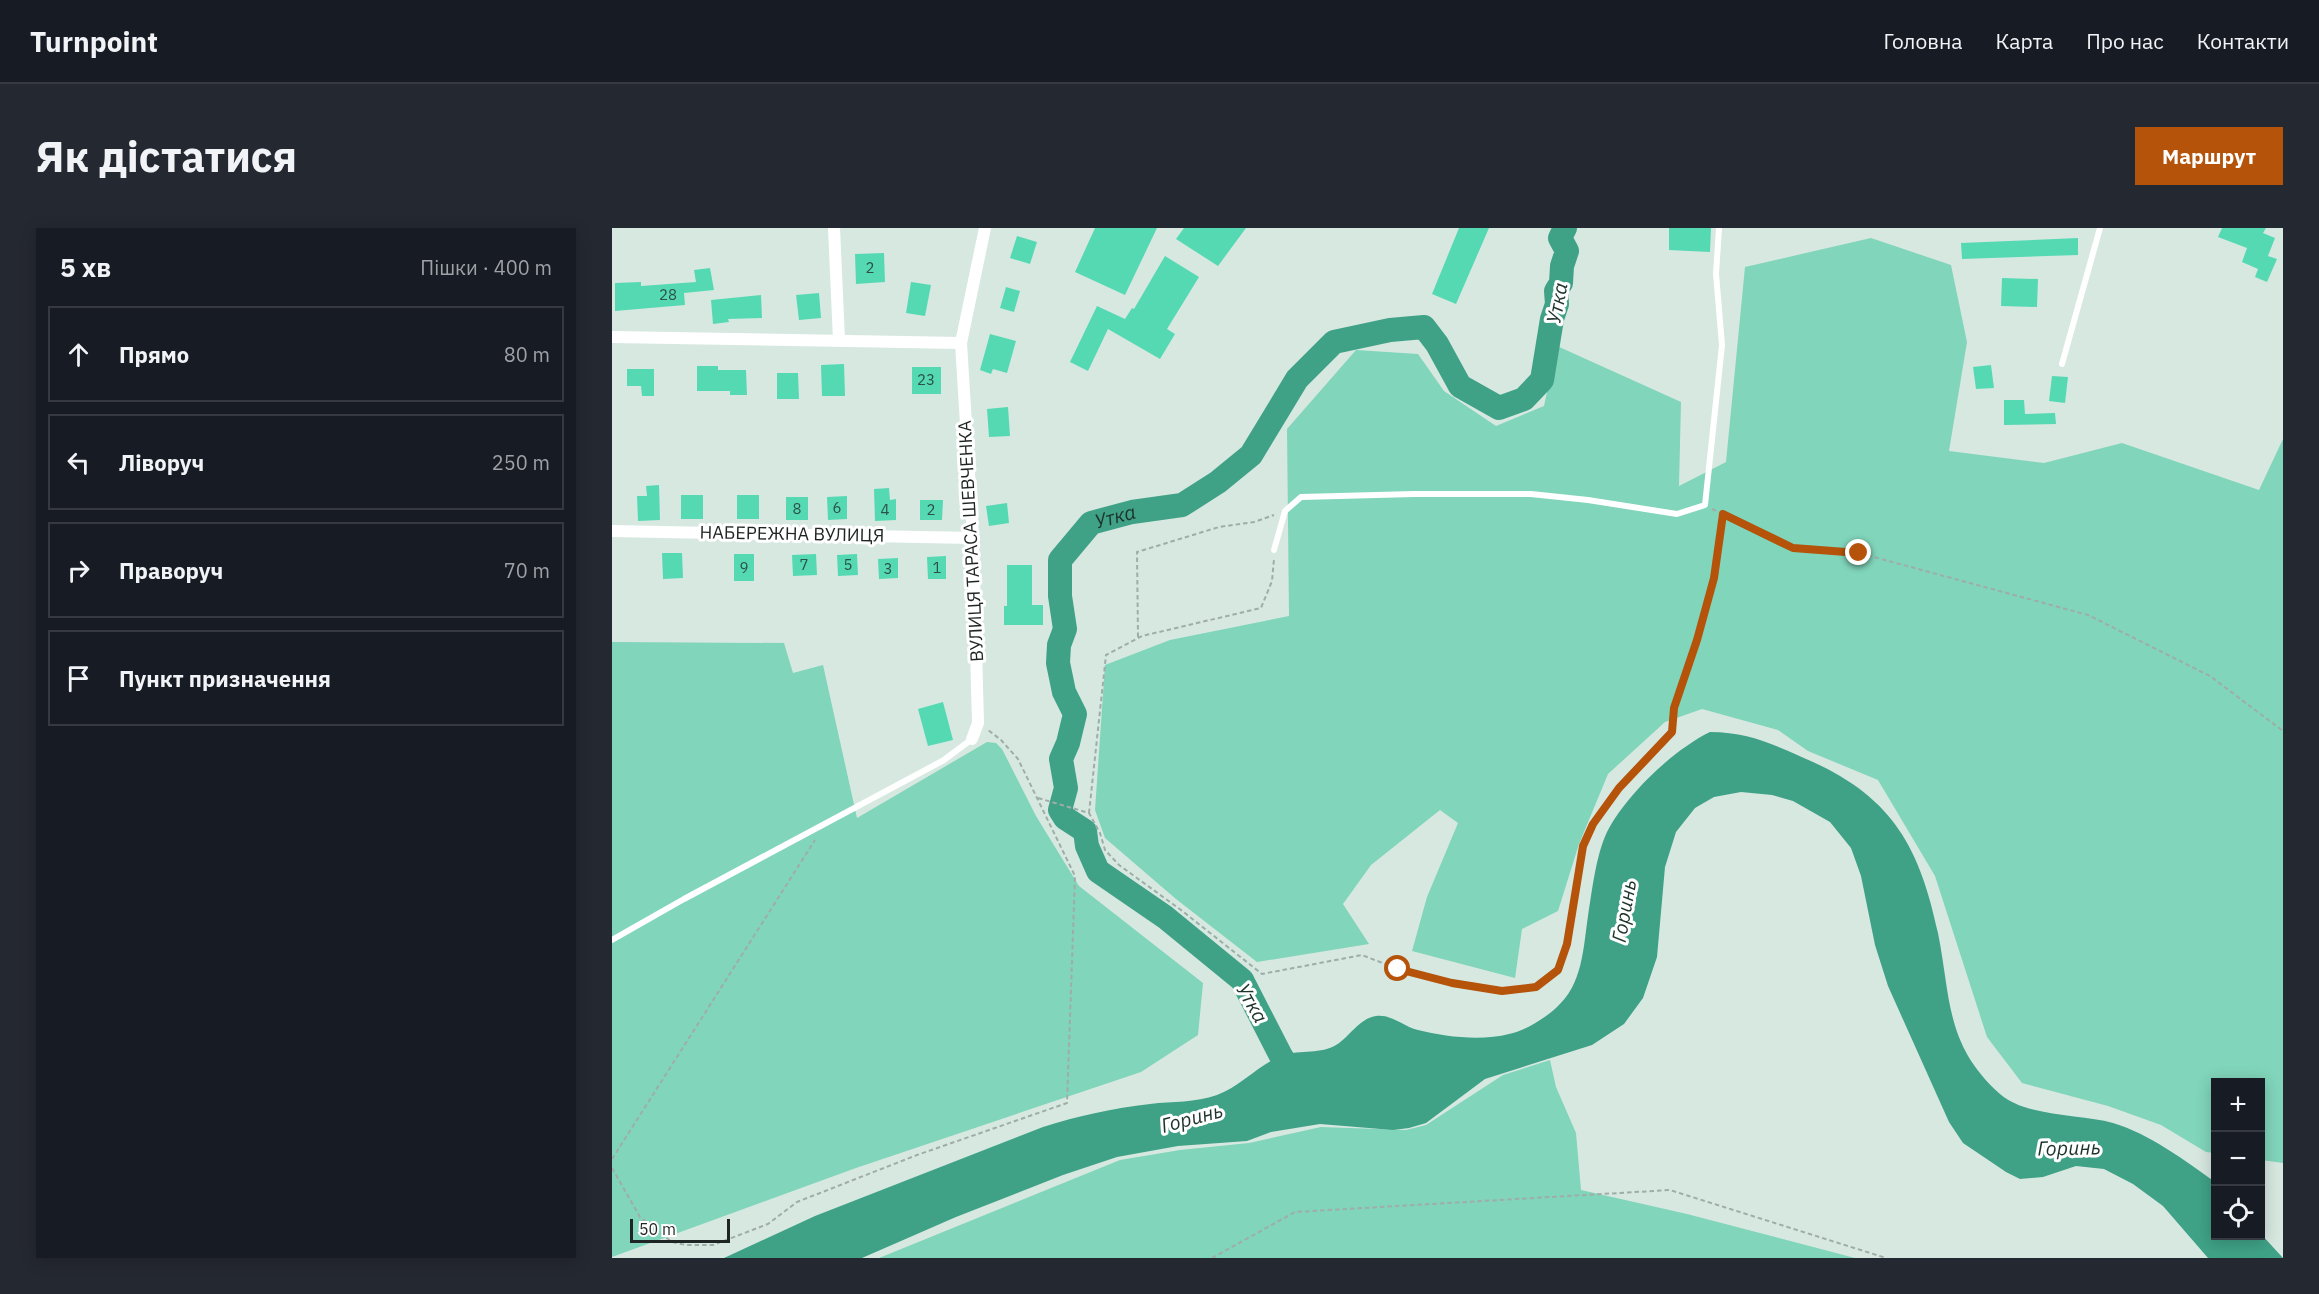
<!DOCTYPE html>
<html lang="uk">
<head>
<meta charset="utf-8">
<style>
  :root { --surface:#171b24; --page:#242831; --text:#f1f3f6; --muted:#9ea1a6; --line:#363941; --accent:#b45309 }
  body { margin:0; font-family:"IBM Plex Sans",sans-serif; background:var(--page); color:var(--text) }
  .controls { position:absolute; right:18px; bottom:18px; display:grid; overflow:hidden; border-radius:0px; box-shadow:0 3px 15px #0003 }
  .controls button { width:54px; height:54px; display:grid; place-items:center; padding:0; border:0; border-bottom:2px solid var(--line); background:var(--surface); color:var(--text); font:30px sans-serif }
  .scale { position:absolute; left:18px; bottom:15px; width:100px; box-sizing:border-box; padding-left:6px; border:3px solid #1f2523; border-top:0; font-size:16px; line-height:21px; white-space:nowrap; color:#1f2523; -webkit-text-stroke:4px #fff; paint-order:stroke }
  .stop { position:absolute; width:18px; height:18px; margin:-14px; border:4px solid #b45309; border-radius:50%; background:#fff }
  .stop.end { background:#b45309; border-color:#fff; box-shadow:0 2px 6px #0008 }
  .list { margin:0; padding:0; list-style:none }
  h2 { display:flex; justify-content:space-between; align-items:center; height:78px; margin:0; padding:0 24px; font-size:26px }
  h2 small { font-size:20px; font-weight:400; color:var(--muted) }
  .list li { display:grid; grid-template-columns:39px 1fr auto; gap:18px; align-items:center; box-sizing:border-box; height:96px; margin:0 12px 12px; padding:0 12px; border:2px solid var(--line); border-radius:0px }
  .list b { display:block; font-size:22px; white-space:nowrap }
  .list em { font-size:20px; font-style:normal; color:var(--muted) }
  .icon { flex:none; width:33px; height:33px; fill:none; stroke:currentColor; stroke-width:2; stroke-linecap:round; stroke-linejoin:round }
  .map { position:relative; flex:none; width:1671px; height:1030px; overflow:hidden; border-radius:0px }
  header { display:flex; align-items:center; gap:36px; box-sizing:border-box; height:84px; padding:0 30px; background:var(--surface); border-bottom:2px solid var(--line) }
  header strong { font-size:28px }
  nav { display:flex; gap:33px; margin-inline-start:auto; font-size:21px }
  .intro { display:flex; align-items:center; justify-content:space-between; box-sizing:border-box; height:144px; padding:0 36px }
  h1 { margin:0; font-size:42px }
  .button { padding:15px 27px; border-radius:0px; background:var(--accent); color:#fff; font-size:21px; font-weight:700 }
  main { display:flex; gap:36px; padding:0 36px }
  aside { flex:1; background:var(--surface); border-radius:0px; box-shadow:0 3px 15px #0003 }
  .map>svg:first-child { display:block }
  .green { fill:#80d5ba }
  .water { fill:#3fa286 }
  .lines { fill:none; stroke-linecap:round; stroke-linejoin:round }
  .river { stroke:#3fa286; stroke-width:24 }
  .building { fill:#55d9b3 }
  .path { stroke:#9fada8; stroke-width:2; stroke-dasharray:4.5 3; stroke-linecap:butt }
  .service { stroke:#fff; stroke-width:6 }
  .minor { stroke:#fff; stroke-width:12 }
  .route { stroke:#b45309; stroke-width:8 }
  .labels { text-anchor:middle; stroke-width:6; stroke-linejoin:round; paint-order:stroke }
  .number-label { font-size:15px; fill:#2c5247 }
  .street-label { font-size:18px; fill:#1f2523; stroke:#fff }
  .water-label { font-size:20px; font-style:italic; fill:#1d332c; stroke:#fff }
</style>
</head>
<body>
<header>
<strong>Turnpoint</strong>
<nav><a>Головна</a><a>Карта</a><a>Про нас</a><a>Контакти</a></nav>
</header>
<div class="intro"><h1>Як дістатися</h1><a class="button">Маршрут</a></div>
<main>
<aside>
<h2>5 хв<small>Пішки · 400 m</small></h2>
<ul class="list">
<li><svg class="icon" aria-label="ahead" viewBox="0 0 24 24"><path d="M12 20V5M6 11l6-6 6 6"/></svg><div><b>Прямо</b></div><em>80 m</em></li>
<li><svg class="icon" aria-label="left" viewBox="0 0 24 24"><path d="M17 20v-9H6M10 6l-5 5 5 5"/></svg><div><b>Ліворуч</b></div><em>250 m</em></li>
<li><svg class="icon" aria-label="right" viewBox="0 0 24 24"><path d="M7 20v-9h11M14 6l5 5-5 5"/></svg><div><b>Праворуч</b></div><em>70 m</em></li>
<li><svg class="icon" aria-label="arrive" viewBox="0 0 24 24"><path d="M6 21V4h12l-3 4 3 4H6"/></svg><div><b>Пункт призначення</b></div></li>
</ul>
</aside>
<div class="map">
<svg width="1671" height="1030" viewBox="0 0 1671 1030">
  <rect width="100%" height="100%" fill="#d7e8e1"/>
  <g class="green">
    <path d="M1259 10 1339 37 1355 114 1337 223 1432 235 1510 215 1647 262 1671 211V935L1649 932 1648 854H1604L1603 925 1594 924 1549 897 1496 878 1410 855 1375 809 1323 648 1266 552 1196 523 1166 502 1090 481 1053 494 996 546 967 616 946 683 910 701 903 750 800 723 815 669 846 595 828 582 759 637 731 676 757 716 645 734 564 671 493 610 483 582 493 437 558 412 677 388 675 201 744 122 806 126 832 163 884 198 932 178 945 118 1069 174 1067 258 1114 234 1133 39Z"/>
    <path d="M0 414 172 415 181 445 211 437 245 590 375 514 384 515 390 521 424 588 467 658 591 755 586 807 529 844 244 940 0 1029Z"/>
    <path d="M938 832 944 859 964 905 969 962 1075 986 1243 1030H267L508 932 568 922 637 915 709 899 794 902 814 897 891 847Z"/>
  </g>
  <path class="water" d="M1098 504C1138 504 1165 518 1201 534 1282 571 1308 621 1326 705 1339 770 1333 817 1388 866 1414 889 1468 886 1501 895 1538 906 1572 932 1603 954L1604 1008H1648L1649 1006 1671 1030H1596L1551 978 1521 956 1492 941 1464 938 1431 949 1408 951 1394 944 1351 915 1337 894 1276 758 1263 717 1249 648 1239 620 1218 594 1181 573 1160 567 1129 564 1102 569 1083 580 1064 604 1053 639 1045 729 1031 770 1012 796 980 817 873 851 814 895 797 900 781 902 708 896 659 904 635 913 566 918 505 929 451 947 344 989 250 1030H112L203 988 431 899C466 888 501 880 538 876 561 873 583 875 605 867 629 858 647 836 671 827 688 822 710 826 724 817 738 809 746 791 764 788 780 786 792 799 806 802 833 809 870 813 897 806 912 803 932 791 944 780 971 756 971 721 976 688 980 663 984 627 995 604 1014 567 1061 522 1098 504Z"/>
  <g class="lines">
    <path class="river" id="s1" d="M687 854 669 828 630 752 553 689 486 643 475 618 473 603 453 590 448 582 454 560 449 531 456 515 463 486 452 464 446 435 447 417 453 401 448 368V332L479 295 520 284 570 277 606 254 639 227 685 151 722 114 778 102 812 99 825 116 848 158 887 180 912 171 930 152 940 91 945 76 944 63 949 55 950 38 955 23 948 10 953 0"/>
  </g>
  <g class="building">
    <path d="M483 0H545L513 67 463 44Z"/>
    <path d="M572 0H634L606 38 564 11Z"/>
    <path d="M847 0H877L844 76 820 66Z"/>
    <path d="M1057 0H1099L1098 24 1057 22Z"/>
    <path d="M1610 0H1654L1651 5 1663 10 1656 28 1665 31 1655 54 1643 49 1646 41 1630 34 1635 20 1606 9Z"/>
    <path d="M405 8 425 14 418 36 398 30Z"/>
    <path d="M1466 10V27L1350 31 1349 15Z"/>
    <path d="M272 25 273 54 244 56 243 26Z"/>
    <path d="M553 28 587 49 555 101 563 106 548 131 496 101 476 143 458 134 485 78 513 91 520 80 522 81Z"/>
    <path d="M98 40 102 62 72 65 73 77 3 83V55L29 54V58L84 54 82 42Z"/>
    <path d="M1390 50 1426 51 1425 79 1389 78Z"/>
    <path d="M299 54 319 57 313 88 294 85Z"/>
    <path d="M394 59 408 63 402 84 388 80Z"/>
    <path d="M207 65 209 90 187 92 184 67Z"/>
    <path d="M149 67 150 90 116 91 117 94 101 96 99 72Z"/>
    <path d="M378 106 404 113 395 145 381 141 379 146 368 142Z"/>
    <path d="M232 136 233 168H210L209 137Z"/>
    <path d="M1379 137 1382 160 1364 161 1361 139Z"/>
    <path d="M85 138H106V142H134L135 167H118V163H85Z"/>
    <rect x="300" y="139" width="29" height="27"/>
    <path d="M15 141H42V168H30L29 158H15Z"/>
    <path d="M165 145H186L187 171H165Z"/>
    <path d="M1440 148 1456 149 1453 175 1437 173Z"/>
    <path d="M1392 172H1412L1413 186 1443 185 1444 196 1392 197Z"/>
    <path d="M396 179 398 208 377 209 375 181Z"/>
    <path d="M47 257 48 292 26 293 25 268H35L34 258Z"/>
    <path d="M277 260 278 272 284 271V292L263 293 262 261Z"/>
    <rect x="69" y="267" width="22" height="24"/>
    <rect x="125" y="267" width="22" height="24"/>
    <path d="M235 268V291L216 292 215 269Z"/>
    <rect x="174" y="269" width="22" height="23"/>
    <path d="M308 272H331L330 292H308Z"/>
    <path d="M395 275 397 295 377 298 374 278Z"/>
    <path d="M50 325H70L71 350 51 351Z"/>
    <rect x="122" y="326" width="20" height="27"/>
    <path d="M204 326 205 347 181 348 180 327Z"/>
    <path d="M245 326 246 347 226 348 225 327Z"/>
    <path d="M334 328V351H316L315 329Z"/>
    <path d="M286 330V350L267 351 266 331Z"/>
    <path d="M395 337H420V377H431V397H392V378H395Z"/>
    <path d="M331 474 341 512 316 518 306 481Z"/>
  </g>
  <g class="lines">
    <g class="path">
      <path d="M1100 281 1181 320 1247 325 1476 387 1598 448 1671 503"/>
      <path d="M526 409 525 324 607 299 642 294 662 287"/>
      <path d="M426 570 477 585 488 605 493 622 507 637 569 682 650 746 750 727 786 741 840 755 890 763 924 759 946 742 955 716 971 618 981 596 1007 560 1060 504 1062 480 1085 412 1102 350 1111 286"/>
      <path d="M477 585 494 427 530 408 649 380 660 353 662 331"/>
      <path d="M0 931 203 612"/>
      <path d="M0 940 28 989 60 1014 74 1017H101L156 996 185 974 305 927 455 875 463 648 406 531 389 512 376 502"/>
      <path d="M600 1030 683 984 1058 962 1274 1030"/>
    </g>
    <g class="service">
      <path d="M1450 136 1488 0"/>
      <path d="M662 322 673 283 689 269 802 266H919L976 272 1065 286 1093 277 1110 117 1104 46 1107 0"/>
      <path d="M0 712 72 671 332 532 360 511"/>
    </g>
    <g class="minor">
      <path d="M222 0 227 112"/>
      <path d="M0 109 349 115"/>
      <path d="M0 303 361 310"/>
      <path d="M360 511 366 495 361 310 349 115 373 0"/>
    </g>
  </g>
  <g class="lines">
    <path class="route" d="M786 741 840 755 890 763 924 759 946 742 955 716 971 618 981 596 1007 560 1060 504 1062 480 1085 412 1102 350 1111 286 1181 320 1247 325"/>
  </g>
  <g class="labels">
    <g class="number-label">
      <text x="258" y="45">2</text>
      <text x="56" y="72">28</text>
      <text x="314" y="157">23</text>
      <text x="225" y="285">6</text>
      <text x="185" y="286">8</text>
      <text x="273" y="287">4</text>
      <text x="319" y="287">2</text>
      <text x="192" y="342">7</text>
      <text x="236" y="342">5</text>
      <text x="132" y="345">9</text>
      <text x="325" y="345">1</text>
      <text x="276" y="346">3</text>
    </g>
    <g class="street-label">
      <text transform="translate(180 306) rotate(1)" y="6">НАБЕРЕЖНА ВУЛИЦЯ</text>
      <text transform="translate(359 313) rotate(-93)" y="6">ВУЛИЦЯ ТАРАСА ШЕВЧЕНКА</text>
    </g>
    <g class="water-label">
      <text transform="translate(945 75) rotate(-79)" y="7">Утка</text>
      <text dy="7" stroke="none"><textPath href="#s1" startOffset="705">Утка</textPath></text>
      <text transform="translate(1012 683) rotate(-80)" y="7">Горинь</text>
      <text transform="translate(640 775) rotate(60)" y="7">Утка</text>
      <text transform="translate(580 890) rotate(-15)" y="7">Горинь</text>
      <text transform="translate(1457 920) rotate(-1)" y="7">Горинь</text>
    </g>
  </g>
</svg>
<div class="controls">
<button>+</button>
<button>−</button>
<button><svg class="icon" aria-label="locate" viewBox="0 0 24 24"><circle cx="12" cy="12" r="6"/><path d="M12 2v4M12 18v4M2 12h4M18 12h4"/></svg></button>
</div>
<div class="scale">50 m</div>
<div class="stop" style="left:786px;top:741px"></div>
<div class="stop end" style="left:1247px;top:325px"></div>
</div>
</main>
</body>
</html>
